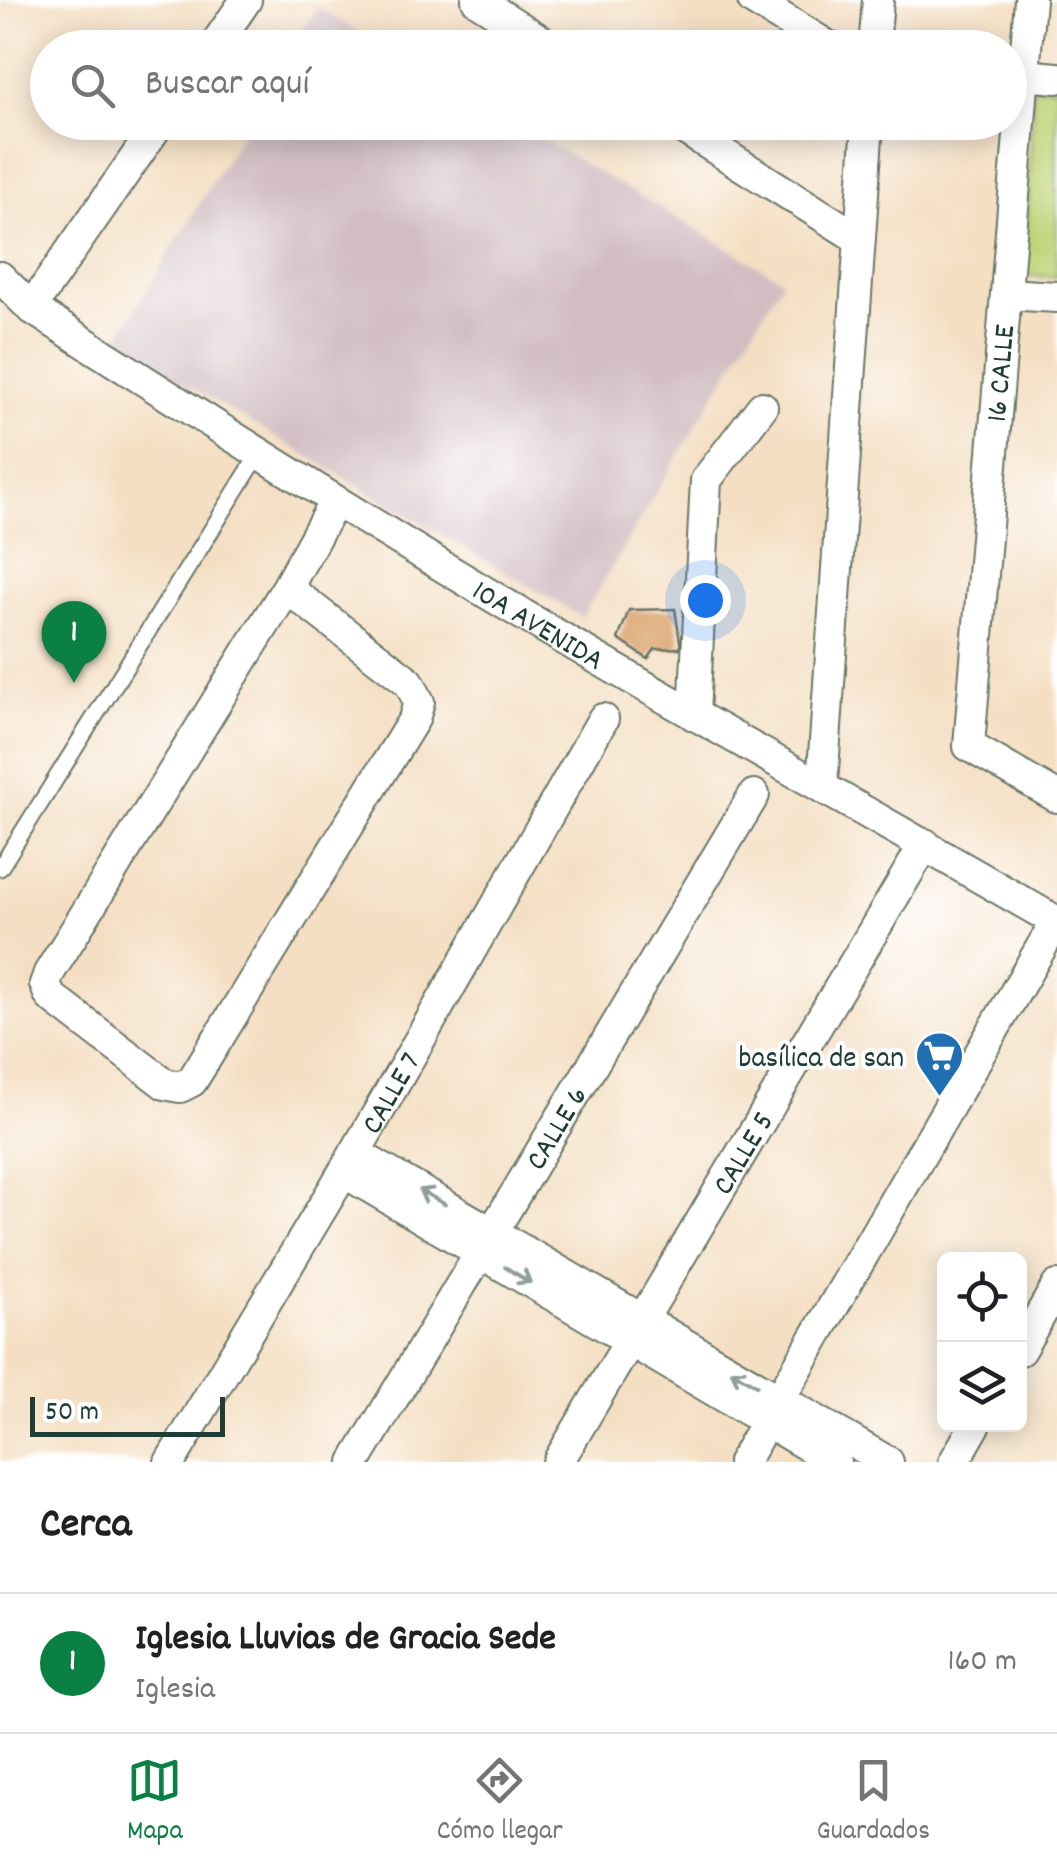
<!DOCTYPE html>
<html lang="es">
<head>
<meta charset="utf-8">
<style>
  :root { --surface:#fff; --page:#f2f2f2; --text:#202124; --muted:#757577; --line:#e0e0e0; --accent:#0b8043 }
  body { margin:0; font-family:Dekko,sans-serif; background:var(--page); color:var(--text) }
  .controls { position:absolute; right:30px; bottom:30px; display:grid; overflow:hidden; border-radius:15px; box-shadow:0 5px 25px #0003 }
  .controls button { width:90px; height:90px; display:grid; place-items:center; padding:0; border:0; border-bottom:2px solid var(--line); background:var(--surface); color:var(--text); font:50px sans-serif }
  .scale { position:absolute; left:30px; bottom:25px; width:195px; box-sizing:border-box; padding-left:10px; border:5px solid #1f3d34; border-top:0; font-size:28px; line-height:35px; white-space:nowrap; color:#1f3d34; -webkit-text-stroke:8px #fff; paint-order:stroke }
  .you { position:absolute; left:705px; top:600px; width:35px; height:35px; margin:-25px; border:8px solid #fff; border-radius:50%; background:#1a73e8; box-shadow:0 0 0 15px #1a73e833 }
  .badge { display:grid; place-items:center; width:65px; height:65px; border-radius:50%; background:var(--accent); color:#fff; font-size:32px; font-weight:700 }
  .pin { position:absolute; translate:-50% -82px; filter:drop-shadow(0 2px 5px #0008) }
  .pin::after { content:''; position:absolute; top:52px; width:35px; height:30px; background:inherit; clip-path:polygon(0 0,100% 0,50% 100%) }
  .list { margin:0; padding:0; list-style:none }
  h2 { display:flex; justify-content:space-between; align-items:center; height:130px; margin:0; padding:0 40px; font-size:42px }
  h2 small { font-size:32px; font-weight:400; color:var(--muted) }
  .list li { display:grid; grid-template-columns:65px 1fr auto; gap:30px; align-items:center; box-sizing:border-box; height:140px; padding:0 40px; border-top:2px solid var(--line) }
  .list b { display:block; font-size:38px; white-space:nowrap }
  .list p { margin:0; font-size:32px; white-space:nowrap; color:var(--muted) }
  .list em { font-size:32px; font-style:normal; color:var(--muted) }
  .icon { flex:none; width:55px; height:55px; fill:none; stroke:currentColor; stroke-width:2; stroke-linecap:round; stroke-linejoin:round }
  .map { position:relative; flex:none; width:1057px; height:1462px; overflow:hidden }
  .search { position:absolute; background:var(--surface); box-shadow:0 5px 25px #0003; left:30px; right:30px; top:30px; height:110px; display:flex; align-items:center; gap:25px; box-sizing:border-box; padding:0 35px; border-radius:55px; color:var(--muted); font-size:38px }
  .sheet { height:270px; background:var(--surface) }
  nav { display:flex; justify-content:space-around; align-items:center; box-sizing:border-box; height:140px; border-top:2px solid var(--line); background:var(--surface); font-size:28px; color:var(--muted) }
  nav a { display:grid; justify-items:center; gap:5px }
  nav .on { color:var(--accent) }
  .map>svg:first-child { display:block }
  .industrial { fill:#d2bec2 }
  .green { fill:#bfd376; stroke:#6f8855; stroke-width:2.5 }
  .building { fill:#d89b5f }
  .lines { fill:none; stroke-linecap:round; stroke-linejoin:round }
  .service-casing { stroke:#6a7666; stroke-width:19 }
  .minor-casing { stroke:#6a7666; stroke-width:34 }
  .service { stroke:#fff; stroke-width:15 }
  .minor { stroke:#fff; stroke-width:30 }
  .oneway { stroke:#8f9e9a }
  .labels { text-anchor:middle; stroke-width:8; stroke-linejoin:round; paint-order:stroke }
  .street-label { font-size:30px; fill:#1f3d34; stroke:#fff }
  .poi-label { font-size:30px; fill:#1f3d34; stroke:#fff; text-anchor:end }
</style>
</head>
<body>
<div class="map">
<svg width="1057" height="1462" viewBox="0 0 1057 1462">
  <rect width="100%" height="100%" fill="#fff"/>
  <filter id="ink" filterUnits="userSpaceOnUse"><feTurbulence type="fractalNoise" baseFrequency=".01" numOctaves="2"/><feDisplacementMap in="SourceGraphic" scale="20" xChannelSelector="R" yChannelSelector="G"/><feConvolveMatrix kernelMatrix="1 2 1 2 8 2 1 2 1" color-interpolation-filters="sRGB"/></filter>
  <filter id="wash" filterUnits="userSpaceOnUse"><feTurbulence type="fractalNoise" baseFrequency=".0048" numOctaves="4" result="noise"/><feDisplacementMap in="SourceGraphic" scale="40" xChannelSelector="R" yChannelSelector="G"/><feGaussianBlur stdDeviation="2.25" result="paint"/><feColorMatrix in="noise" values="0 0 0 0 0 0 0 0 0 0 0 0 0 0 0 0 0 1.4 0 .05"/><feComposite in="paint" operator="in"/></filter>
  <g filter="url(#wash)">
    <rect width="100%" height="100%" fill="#f4dfc3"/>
    <g class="industrial">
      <path d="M317 8H318L385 47H293Z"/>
      <path d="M248 123H514L783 280 582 617 115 343Z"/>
    </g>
    <path class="green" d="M1033 86 1057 87V277L1025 276Z"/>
    <g id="blocks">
      <path class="building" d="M675 609 681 648 655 649 648 659 618 639 629 610Z"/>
    </g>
  </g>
  <g filter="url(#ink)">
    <use href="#blocks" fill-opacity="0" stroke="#6a7666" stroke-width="2.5"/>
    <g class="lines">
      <defs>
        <path id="service" d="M0 868 259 454"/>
        <g id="minor">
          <path d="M477 0 553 48"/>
          <path d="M753 0 831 48"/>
          <path d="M1030 0 969 746 1057 797"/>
          <path d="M213 48 246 0"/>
          <path d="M874 48 878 0"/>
          <path d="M1024 75 1057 78"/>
          <path d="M673 122 858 238"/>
          <path id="s1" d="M0 277 31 308C249 448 470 587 695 715 816 784 937 852 1057 922"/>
          <path d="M1006 294 1057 297"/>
          <path d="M31 308 160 122"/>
          <path d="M287 588 409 682 419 702 414 719 192 1081 180 1087 165 1084 50 996 45 984 49 973 287 588 335 501"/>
          <path d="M694 715 706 480 762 407"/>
          <path d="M822 785 868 122"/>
          <path d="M355 1153 888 1462"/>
          <path d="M344 1172 835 1462"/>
          <path d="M1020 1350 1057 1286"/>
          <path id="s2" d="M170 1462 355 1153 603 719"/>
          <path id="s3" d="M355 1462 754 795"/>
          <path id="s4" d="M558 1462 925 844"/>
          <path d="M743 1462 1056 922"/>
          <path d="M954 1462 976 1424"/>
        </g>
      </defs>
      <use href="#service" class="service-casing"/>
      <use href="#minor" class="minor-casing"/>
      <use href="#service" class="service"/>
      <use href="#minor" class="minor"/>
    </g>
    <defs><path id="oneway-shaft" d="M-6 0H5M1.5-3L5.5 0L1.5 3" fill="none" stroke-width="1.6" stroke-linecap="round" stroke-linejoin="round" transform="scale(2.5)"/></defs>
    <g class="oneway">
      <use href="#oneway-shaft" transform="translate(432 1197) rotate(-150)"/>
      <use href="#oneway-shaft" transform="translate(518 1275) rotate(31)"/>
      <use href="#oneway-shaft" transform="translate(744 1378) rotate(-150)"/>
    </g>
  </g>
  <defs>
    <symbol id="supermarket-pin" viewBox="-11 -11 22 30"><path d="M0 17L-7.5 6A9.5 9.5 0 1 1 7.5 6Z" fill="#1f6fb2" stroke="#fff"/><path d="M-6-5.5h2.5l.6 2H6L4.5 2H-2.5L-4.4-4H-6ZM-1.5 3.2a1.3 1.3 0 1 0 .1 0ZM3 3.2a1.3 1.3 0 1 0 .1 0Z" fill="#fff"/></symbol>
  </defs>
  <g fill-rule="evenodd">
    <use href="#supermarket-pin" x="912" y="1028" width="55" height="75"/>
  </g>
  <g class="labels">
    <g class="street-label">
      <text transform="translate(999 373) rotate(-85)" y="10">16 CALLE</text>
      <text dy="10" stroke="none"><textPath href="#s1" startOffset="642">10A AVENIDA</textPath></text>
      <text dy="10" stroke="none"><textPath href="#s2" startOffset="430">CALLE 7</textPath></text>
      <text dy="10" stroke="none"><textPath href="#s3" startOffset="390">CALLE 6</textPath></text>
      <text dy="10" stroke="none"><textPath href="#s4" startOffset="360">CALLE 5</textPath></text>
    </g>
    <g class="poi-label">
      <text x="904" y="1066">basílica de san</text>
    </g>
  </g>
</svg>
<div class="controls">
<button><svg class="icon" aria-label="locate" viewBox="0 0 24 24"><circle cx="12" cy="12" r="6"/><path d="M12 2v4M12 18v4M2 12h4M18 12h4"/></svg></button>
<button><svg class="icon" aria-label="layers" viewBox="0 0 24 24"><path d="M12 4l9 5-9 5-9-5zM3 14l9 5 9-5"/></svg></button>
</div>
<div class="scale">50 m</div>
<div class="you"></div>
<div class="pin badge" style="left:74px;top:683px">1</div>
<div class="search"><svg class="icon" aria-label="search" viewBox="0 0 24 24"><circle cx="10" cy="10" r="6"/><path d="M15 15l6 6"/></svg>Buscar aquí</div>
</div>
<section class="sheet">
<h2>Cerca<small></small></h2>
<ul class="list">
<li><span class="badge">1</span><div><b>Iglesia Lluvias de Gracia Sede</b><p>Iglesia</p></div><em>160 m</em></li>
</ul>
</section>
<nav>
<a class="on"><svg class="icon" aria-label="map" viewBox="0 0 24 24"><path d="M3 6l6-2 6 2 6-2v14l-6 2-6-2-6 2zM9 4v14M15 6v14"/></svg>Mapa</a>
<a><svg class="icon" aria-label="directions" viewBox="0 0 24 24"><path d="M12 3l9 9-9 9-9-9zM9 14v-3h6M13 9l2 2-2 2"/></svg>Cómo llegar</a>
<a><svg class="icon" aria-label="saved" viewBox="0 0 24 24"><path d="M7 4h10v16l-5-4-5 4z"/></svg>Guardados</a>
</nav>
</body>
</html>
